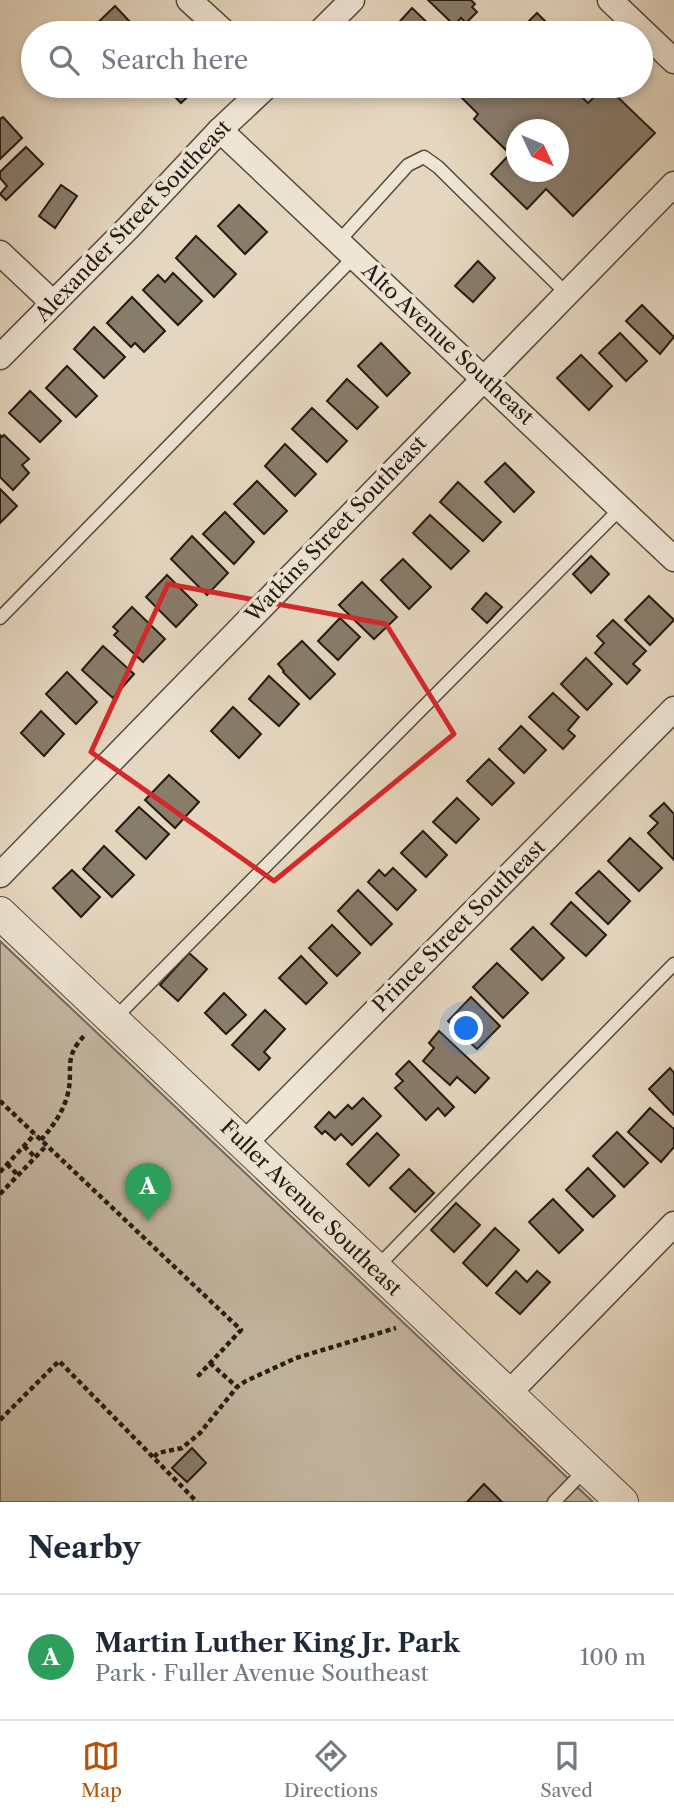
<!DOCTYPE html>
<html lang="en">
<head>
<meta charset="utf-8">
<style>
  :root { --surface:#fff; --page:#f2f2f3; --text:#1f2937; --muted:#747a83; --line:#e0e1e3; --accent:#b45309 }
  body { margin:0; font-family:"Libre Caslon Text",serif; background:var(--page); color:var(--text) }
  .compass { position:absolute; left:506px; top:119px; width:63px; height:63px; border-radius:50%; background:var(--surface); box-shadow:0 4px 10px #0003; rotate:134deg }
  .you { position:absolute; left:467px; top:1029px; width:24px; height:24px; margin:-18px; border:5px solid #fff; border-radius:50%; background:#1a73e8; box-shadow:0 0 0 10px #1a73e833 }
  .badge { display:grid; place-items:center; width:46px; height:46px; border-radius:50%; background:var(--accent); color:#fff; font-size:23px; font-weight:700 }
  .pin { position:absolute; translate:-50% -58px; filter:drop-shadow(0 2px 4px #0008) }
  .pin::after { content:''; position:absolute; top:37px; width:24px; height:21px; background:inherit; clip-path:polygon(0 0,100% 0,50% 100%) }
  .list { margin:0; padding:0; list-style:none }
  h2 { display:flex; justify-content:space-between; align-items:center; height:91px; margin:0; padding:0 28px; font-size:30px }
  h2 small { font-size:23px; font-weight:400; color:var(--muted) }
  .list li { display:grid; grid-template-columns:46px 1fr auto; gap:21px; align-items:center; box-sizing:border-box; height:126px; padding:0 28px; border-top:2px solid var(--line) }
  .list b { display:block; font-size:26px; white-space:nowrap }
  .list p { margin:0; font-size:23px; white-space:nowrap; color:var(--muted) }
  .list em { font-size:23px; font-style:normal; color:var(--muted) }
  .icon { flex:none; width:38px; height:38px; fill:none; stroke:currentColor; stroke-width:2; stroke-linecap:round; stroke-linejoin:round }
  .map { position:relative; flex:none; width:674px; height:1502px; overflow:hidden }
  .search { position:absolute; background:var(--surface); box-shadow:0 4px 10px #0003; left:21px; right:21px; top:21px; height:77px; display:flex; align-items:center; gap:18px; box-sizing:border-box; padding:0 24px; border-radius:38px; color:var(--muted); font-size:26px }
  .sheet { height:217px; background:var(--surface) }
  nav { display:flex; justify-content:space-around; align-items:center; box-sizing:border-box; height:98px; border-top:2px solid var(--line); background:var(--surface); font-size:19px; color:var(--muted) }
  nav a { display:grid; justify-items:center; gap:4px }
  nav .on { color:var(--accent) }
  .map>svg:first-child { display:block }
  .green { fill:#c4b7a1; stroke:#746859; stroke-width:2 }
  .building { fill:#887c6b; stroke:#241a11; stroke-width:2; fill-rule:evenodd }
  .lines { fill:none; stroke-linecap:round; stroke-linejoin:round }
  .service-casing { stroke:#54493c; stroke-width:15 }
  .minor-casing { stroke:#54493c; stroke-width:27 }
  .tertiary-casing { stroke:#54493c; stroke-width:34 }
  .path { stroke:#241a11; stroke-width:4.5; stroke-dasharray:5 3.5; stroke-linecap:butt }
  .service { stroke:#eee5d5; stroke-width:12 }
  .minor { stroke:#eee5d5; stroke-width:24 }
  .tertiary { stroke:#eee5d5; stroke-width:32 }
  .marked { fill:none; stroke:#d62828; stroke-width:5; stroke-linejoin:round }
  .labels { text-anchor:middle; stroke-width:7; stroke-linejoin:round; paint-order:stroke }
  .street-label { font-size:21px; fill:#241a11; stroke:#eee5d5 }
</style>
</head>
<body>
<div class="map">
<svg width="674" height="1502" viewBox="0 0 674 1502">
  <rect width="100%" height="100%" fill="#e5d7bf"/>
  <filter id="stains"><feTurbulence type="fractalNoise" baseFrequency=".00286" numOctaves="4"/><feColorMatrix values="0 0 0 0 .2 0 0 0 0 .09 0 0 0 0 .02 0 0 0 .5 -.17"/></filter>
  <radialGradient id="worn" r=".72"><stop offset=".6" stop-color="#630" stop-opacity="0"/><stop offset="1" stop-color="#630" stop-opacity=".3"/></radialGradient>
  <path class="green" d="M0 941 593 1502H0Z"/>
  <g class="building">
    <path d="M428 0H471L475 4 472 7 477 12 466 23 461 18 454 25Z"/>
    <path d="M115 6 132 24 122 33H87Z"/>
    <path d="M412 8 438 33H395L392 30Z"/>
    <path d="M537 13 557 33H517Z"/>
    <path d="M164 86H199L181 103Z"/>
    <path d="M466 86H576L573 89 588 103 606 86 655 133 573 216 546 189 527 209 491 174 510 154 474 119 478 114 458 94ZM516 130H558V172H516Z"/>
    <path d="M3 117 22 138 0 159V119Z"/>
    <path d="M26 147 43 164 6 200 0 194 7 186 0 178V172Z"/>
    <path d="M61 185 77 196 55 228 39 216Z"/>
    <path d="M239 205 267 232 245 254 218 226Z"/>
    <path d="M196 236 236 274 214 297 176 258Z"/>
    <path d="M478 261 495 278 473 302 455 286Z"/>
    <path d="M173 273 202 301 178 325 143 290 158 275 165 282Z"/>
    <path d="M132 297 165 331 144 352 135 343 131 347 107 323Z"/>
    <path d="M642 305 674 337 660 354 626 321Z"/>
    <path d="M94 327 125 357 104 378 74 349Z"/>
    <path d="M620 333 647 361 626 381 599 353Z"/>
    <path d="M381 343 410 373 387 396 358 366Z"/>
    <path d="M581 355 612 386 589 410 557 378Z"/>
    <path d="M67 366 97 396 76 417 46 388Z"/>
    <path d="M347 379 378 407 357 429 327 401Z"/>
    <path d="M30 391 61 421 40 442 9 413Z"/>
    <path d="M312 408 347 441 327 462 292 429Z"/>
    <path d="M0 435 2 437 4 435 29 459 22 465 29 473 13 490 0 477Z"/>
    <path d="M285 444 316 474 295 496 265 466Z"/>
    <path d="M505 463 534 492 514 512 485 482Z"/>
    <path d="M257 481 287 511 264 534 234 504Z"/>
    <path d="M458 482 501 522 483 541 440 502Z"/>
    <path d="M0 489 17 506 0 523Z"/>
    <path d="M225 512 254 542 234 564 203 534Z"/>
    <path d="M430 515 469 551 451 569 413 533Z"/>
    <path d="M192 536 228 573 207 595 171 559Z"/>
    <path d="M591 556 609 574 591 593 573 574Z"/>
    <path d="M403 559 431 587 409 609 381 580Z"/>
    <path d="M167 575 197 605 176 627 146 597Z"/>
    <path d="M362 582 397 617 374 639 339 605Z"/>
    <path d="M486 593 502 607 487 623 472 609Z"/>
    <path d="M649 596 674 620 650 645 625 620Z"/>
    <path d="M132 607 165 639 143 662 114 635 118 631 113 627Z"/>
    <path d="M340 618 360 637 338 660 318 641Z"/>
    <path d="M613 620 646 651 633 664 640 670 627 684 595 653 604 643 597 636Z"/>
    <path d="M302 641 335 674 310 699 283 672 284 671 278 664Z"/>
    <path d="M103 646 134 674 113 698 82 670Z"/>
    <path d="M586 658 612 684 587 710 561 684Z"/>
    <path d="M67 672 97 702 76 724 46 694Z"/>
    <path d="M269 676 299 704 279 726 249 699Z"/>
    <path d="M553 693 579 717 568 730 575 736 563 749 529 717Z"/>
    <path d="M233 707 261 734 239 758 211 731Z"/>
    <path d="M41 711 64 734 44 756 21 733Z"/>
    <path d="M521 726 546 750 524 773 499 749Z"/>
    <path d="M489 759 514 783 492 805 467 781Z"/>
    <path d="M169 775 199 802 175 828 145 800Z"/>
    <path d="M457 798 479 819 456 843 433 822Z"/>
    <path d="M664 803 674 814V860L648 833 658 823 650 816Z"/>
    <path d="M139 807 169 834 146 859 116 831Z"/>
    <path d="M423 831 447 855 426 877 401 853Z"/>
    <path d="M630 838 662 868 639 891 608 861Z"/>
    <path d="M104 846 134 875 112 897 83 869Z"/>
    <path d="M393 868 416 890 397 910 368 882 379 870 385 876Z"/>
    <path d="M72 870 100 897 81 917 53 888Z"/>
    <path d="M599 871 630 901 608 924 576 893Z"/>
    <path d="M358 890 392 924 371 945 338 911Z"/>
    <path d="M571 902 606 935 586 956 551 924Z"/>
    <path d="M332 925 360 953 337 976 309 948Z"/>
    <path d="M533 927 564 958 542 980 511 949Z"/>
    <path d="M189 953 207 969 178 1001 160 985Z"/>
    <path d="M301 956 327 983 306 1004 279 978Z"/>
    <path d="M497 963 528 993 503 1018 473 987Z"/>
    <path d="M224 993 246 1015 226 1034 205 1013Z"/>
    <path d="M471 997 500 1026 477 1049 448 1021Z"/>
    <path d="M265 1010 285 1029 264 1052 270 1058 259 1070 232 1045Z"/>
    <path d="M439 1031 489 1078 475 1093 457 1077 450 1085 423 1061 434 1048 429 1043Z"/>
    <path d="M409 1061 454 1107 445 1116 438 1108 426 1120 395 1088 403 1081 396 1074Z"/>
    <path d="M670 1068 674 1073V1115L649 1089Z"/>
    <path d="M363 1098 381 1116 352 1145 341 1134 335 1140 325 1131 322 1134 315 1127 329 1112 335 1118 348 1105 352 1109Z"/>
    <path d="M650 1108 674 1129V1147L661 1162 628 1132Z"/>
    <path d="M617 1132 648 1163 624 1187 593 1156Z"/>
    <path d="M377 1133 399 1155 369 1186 347 1164Z"/>
    <path d="M588 1168 615 1196 593 1217 566 1190Z"/>
    <path d="M409 1169 434 1193 415 1212 390 1188Z"/>
    <path d="M553 1199 583 1230 559 1253 529 1222Z"/>
    <path d="M456 1203 480 1225 454 1252 431 1230Z"/>
    <path d="M495 1228 519 1250 487 1286 463 1263Z"/>
    <path d="M516 1271 527 1282 537 1271 550 1282 520 1314 496 1293Z"/>
    <path d="M192 1448 206 1463 187 1482 172 1468Z"/>
    <path d="M484 1484 502 1502H467Z"/>
  </g>
  <g class="lines">
    <defs>
      <g id="service">
        <path d="M339 241 408 165 424 157 438 167 566 293"/>
        <path d="M0 618 355 256"/>
        <path d="M113 1020 621 508"/>
        <path d="M375 1269 674 964"/>
        <path d="M554 1502 586 1469"/>
      </g>
      <g id="minor">
        <path d="M189 0 225 33"/>
        <path d="M610 0 674 61"/>
        <path d="M319 33 352 0"/>
        <path d="M220 130 674 559"/>
        <path d="M0 253 53 303"/>
        <path d="M0 357 129 227 220 130 267 86"/>
        <path d="M0 875 674 184"/>
        <path d="M244 1144 674 709"/>
        <path d="M508 1394 674 1224"/>
      </g>
      <path id="tertiary" d="M0 913 622 1502"/>
    </defs>
    <use href="#service" class="service-casing"/>
    <use href="#minor" class="minor-casing"/>
    <use href="#tertiary" class="tertiary-casing"/>
    <g class="path">
      <path d="M0 1101 241 1330 199 1375 198 1373"/>
      <path d="M41 1140C52 1127 62 1114 67 1097 75 1068 61 1059 86 1034"/>
      <path d="M24 1146 35 1157"/>
      <path d="M7 1164 18 1175"/>
      <path d="M0 1172 35 1134"/>
      <path d="M0 1194 47 1145"/>
      <path d="M210 1363 237 1387"/>
      <path d="M0 1420 59 1361 197 1502"/>
      <path d="M154 1457 158 1453 182 1448 200 1433 237 1387 246 1381 296 1358 396 1328"/>
    </g>
    <use href="#service" class="service"/>
    <use href="#minor" class="minor"/>
    <use href="#tertiary" class="tertiary"/>
  </g>
  <path class="marked" d="M168 584 386 624 454 734 274 881 91 752Z"/>
  <g class="labels">
    <g class="street-label">
      <text transform="translate(133 221) rotate(-46)" y="7">Alexander Street Southeast</text>
      <text transform="translate(448 344) rotate(43)" y="7">Alto Avenue Southeast</text>
      <text transform="translate(336 529) rotate(-46)" y="7">Watkins Street Southeast</text>
      <text transform="translate(459 926) rotate(-45)" y="7">Prince Street Southeast</text>
      <text transform="translate(311 1208) rotate(44)" y="7">Fuller Avenue Southeast</text>
    </g>
  </g>
  <rect width="100%" height="100%" filter="url(#stains)"/>
  <rect width="100%" height="100%" fill="url(#worn)"/>
</svg>
<svg class="compass" viewBox="-18 -18 36 36"><path d="M0-13l5 13h-10z" fill="#e53935"/><path d="M0 13l5-13h-10z" fill="#747a83"/></svg>
<div class="you"></div>
<div class="pin badge" style="left:148px;top:1221px;background:#2e9e5b">A</div>
<div class="search"><svg class="icon" aria-label="search" viewBox="0 0 24 24"><circle cx="10" cy="10" r="6"/><path d="M15 15l6 6"/></svg>Search here</div>
</div>
<section class="sheet">
<h2>Nearby<small></small></h2>
<ul class="list">
<li><span class="badge" style="background:#2e9e5b">A</span><div><b>Martin Luther King Jr. Park</b><p>Park · Fuller Avenue Southeast</p></div><em>100 m</em></li>
</ul>
</section>
<nav>
<a class="on"><svg class="icon" aria-label="map" viewBox="0 0 24 24"><path d="M3 6l6-2 6 2 6-2v14l-6 2-6-2-6 2zM9 4v14M15 6v14"/></svg>Map</a>
<a><svg class="icon" aria-label="directions" viewBox="0 0 24 24"><path d="M12 3l9 9-9 9-9-9zM9 14v-3h6M13 9l2 2-2 2"/></svg>Directions</a>
<a><svg class="icon" aria-label="saved" viewBox="0 0 24 24"><path d="M7 4h10v16l-5-4-5 4z"/></svg>Saved</a>
</nav>
</body>
</html>
